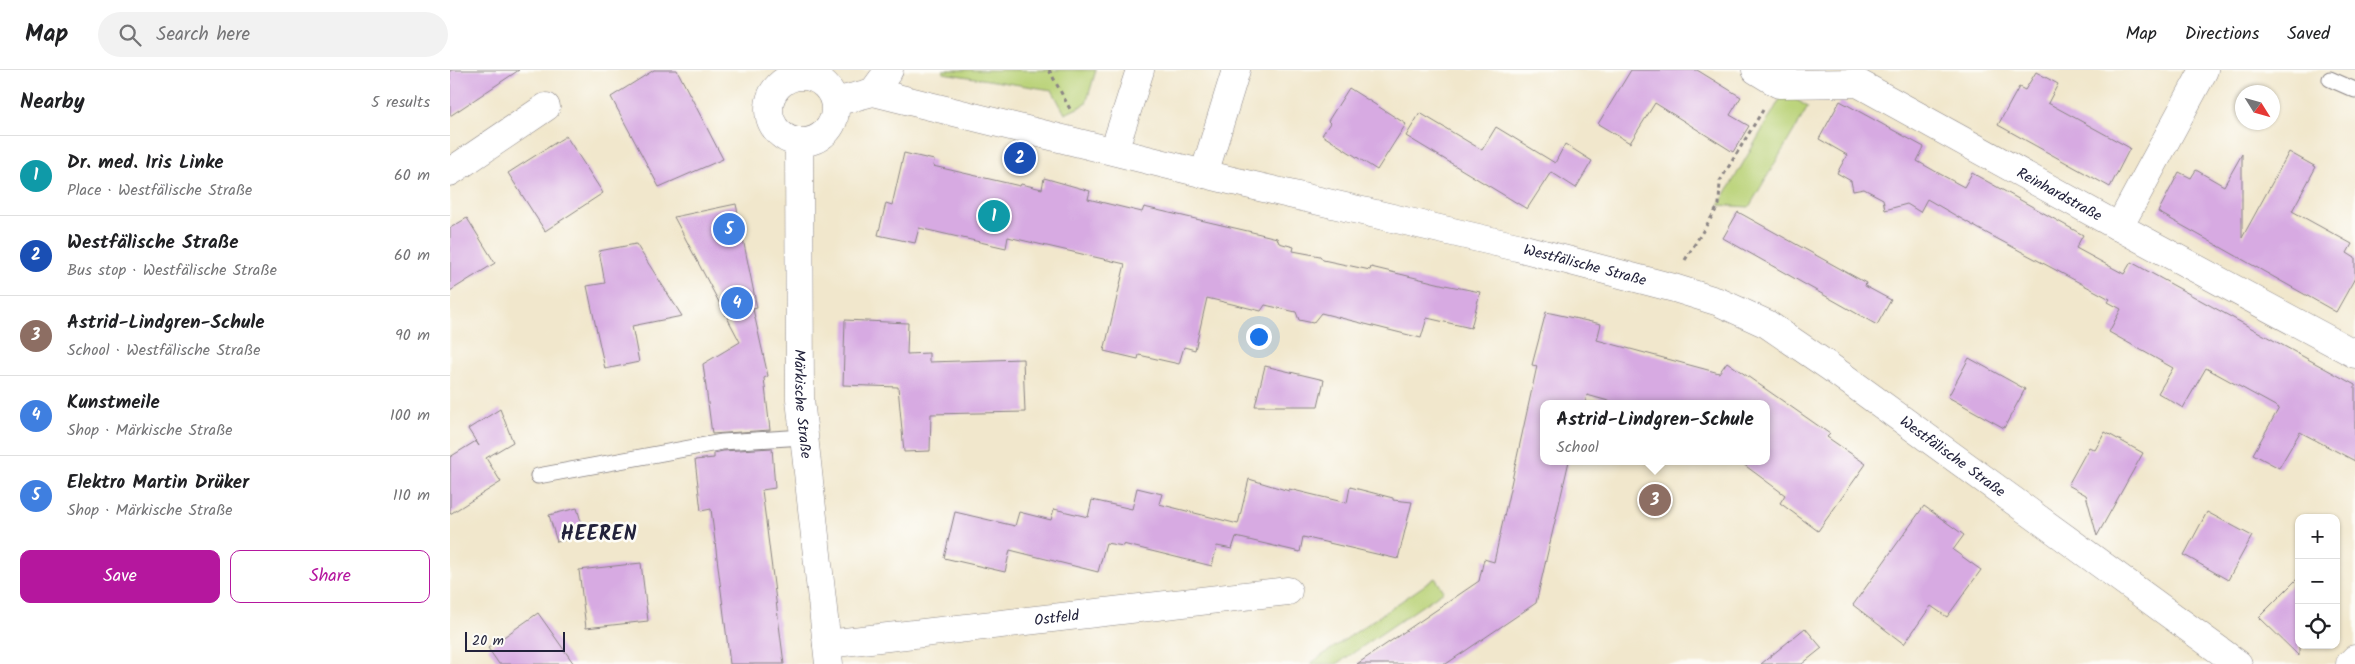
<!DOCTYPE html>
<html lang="en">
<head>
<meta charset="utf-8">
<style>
  :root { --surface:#fff; --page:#f2f2f2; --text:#202124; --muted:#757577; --line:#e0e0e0; --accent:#b5179e }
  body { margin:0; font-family:Kalam,sans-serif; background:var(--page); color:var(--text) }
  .controls { position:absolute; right:15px; bottom:15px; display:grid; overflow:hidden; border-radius:10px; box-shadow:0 1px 4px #0004 }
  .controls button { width:45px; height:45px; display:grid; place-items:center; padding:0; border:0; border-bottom:1px solid var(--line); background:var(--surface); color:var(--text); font:25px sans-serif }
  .compass { position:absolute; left:1785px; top:15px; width:45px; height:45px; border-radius:50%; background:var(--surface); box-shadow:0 1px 4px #0004; rotate:127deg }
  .scale { position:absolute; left:15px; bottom:12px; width:100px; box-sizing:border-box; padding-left:5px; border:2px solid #22223b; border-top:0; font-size:14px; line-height:18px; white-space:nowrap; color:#22223b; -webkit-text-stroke:4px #fdfcf7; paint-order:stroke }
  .you { position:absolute; left:808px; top:266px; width:18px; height:18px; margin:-12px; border:4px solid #fff; border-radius:50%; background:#1a73e8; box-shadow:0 0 0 8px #1a73e833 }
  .badge { display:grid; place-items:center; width:32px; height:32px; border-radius:50%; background:var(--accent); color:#fff; font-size:16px; font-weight:700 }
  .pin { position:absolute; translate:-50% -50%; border:2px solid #fff; box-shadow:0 1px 5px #0006 }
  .popup { position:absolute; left:1090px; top:330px; width:230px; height:65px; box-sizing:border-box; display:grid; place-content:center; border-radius:10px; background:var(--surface); filter:drop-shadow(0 1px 4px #0005); font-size:16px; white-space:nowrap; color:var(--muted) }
  .popup b { font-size:19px; color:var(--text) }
  .popup::after { content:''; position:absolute; left:50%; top:100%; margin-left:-10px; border:10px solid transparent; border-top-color:var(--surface) }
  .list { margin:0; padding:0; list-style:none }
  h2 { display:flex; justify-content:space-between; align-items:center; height:65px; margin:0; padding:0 20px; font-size:21px }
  h2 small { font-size:16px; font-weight:400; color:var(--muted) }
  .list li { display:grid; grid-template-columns:32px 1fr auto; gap:15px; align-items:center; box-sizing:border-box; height:80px; padding:0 20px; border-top:1px solid var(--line) }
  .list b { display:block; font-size:19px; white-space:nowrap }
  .list p { margin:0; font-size:16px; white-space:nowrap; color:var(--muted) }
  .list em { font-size:16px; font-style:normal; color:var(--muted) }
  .actions { display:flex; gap:10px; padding:15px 20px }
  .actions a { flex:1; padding:11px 0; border:1px solid var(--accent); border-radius:10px; text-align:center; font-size:18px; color:var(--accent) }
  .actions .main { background:var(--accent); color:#fff }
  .icon { flex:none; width:28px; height:28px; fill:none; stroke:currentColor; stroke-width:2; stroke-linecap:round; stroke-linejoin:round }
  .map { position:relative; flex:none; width:1905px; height:594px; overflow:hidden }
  header { display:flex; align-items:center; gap:30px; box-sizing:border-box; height:70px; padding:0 25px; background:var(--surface); border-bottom:1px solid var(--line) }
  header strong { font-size:24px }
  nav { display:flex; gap:28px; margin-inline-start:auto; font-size:18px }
  .search { width:350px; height:45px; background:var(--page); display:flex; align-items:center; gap:12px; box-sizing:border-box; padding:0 18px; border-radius:28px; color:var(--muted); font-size:19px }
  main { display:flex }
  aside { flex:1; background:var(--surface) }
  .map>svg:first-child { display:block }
  .green { fill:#b9d277; stroke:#6e7a59 }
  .building { fill:#d7aae2 }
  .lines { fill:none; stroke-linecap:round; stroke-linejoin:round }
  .service-casing { stroke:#8a8484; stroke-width:17 }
  .minor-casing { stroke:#8a8484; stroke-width:29 }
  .path { stroke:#8a8484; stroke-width:3; stroke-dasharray:4 4; stroke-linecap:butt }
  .service { stroke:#fff; stroke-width:15 }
  .minor { stroke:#fff; stroke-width:28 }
  .labels { text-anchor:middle; stroke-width:5; stroke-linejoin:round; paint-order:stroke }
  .street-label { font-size:15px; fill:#22223b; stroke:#fdfcf7 }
  .district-label { font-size:20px; font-weight:bold; letter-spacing:1px; fill:#22223b; stroke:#fdfcf7 }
</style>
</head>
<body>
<header>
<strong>Map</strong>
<div class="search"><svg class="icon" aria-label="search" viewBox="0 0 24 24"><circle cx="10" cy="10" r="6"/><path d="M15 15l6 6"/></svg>Search here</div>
<nav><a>Map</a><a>Directions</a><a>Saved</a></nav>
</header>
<main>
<aside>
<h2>Nearby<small>5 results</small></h2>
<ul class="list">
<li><span class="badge" style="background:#0f9aa8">1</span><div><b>Dr. med. Iris Linke</b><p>Place · Westfälische Straße</p></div><em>60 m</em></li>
<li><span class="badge" style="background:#1a4fb4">2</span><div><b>Westfälische Straße</b><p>Bus stop · Westfälische Straße</p></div><em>60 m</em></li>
<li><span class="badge" style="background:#8d6e63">3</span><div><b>Astrid-Lindgren-Schule</b><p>School · Westfälische Straße</p></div><em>90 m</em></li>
<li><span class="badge" style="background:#3f7fe0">4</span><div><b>Kunstmeile</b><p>Shop · Märkische Straße</p></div><em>100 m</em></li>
<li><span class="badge" style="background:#3f7fe0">5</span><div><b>Elektro Martin Drüker</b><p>Shop · Märkische Straße</p></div><em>110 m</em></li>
</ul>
<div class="actions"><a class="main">Save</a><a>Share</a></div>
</aside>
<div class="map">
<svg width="1905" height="594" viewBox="0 0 1905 594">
  <rect width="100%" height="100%" fill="#fdfcf7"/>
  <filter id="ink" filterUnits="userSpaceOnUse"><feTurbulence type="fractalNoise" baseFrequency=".02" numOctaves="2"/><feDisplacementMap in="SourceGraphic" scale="10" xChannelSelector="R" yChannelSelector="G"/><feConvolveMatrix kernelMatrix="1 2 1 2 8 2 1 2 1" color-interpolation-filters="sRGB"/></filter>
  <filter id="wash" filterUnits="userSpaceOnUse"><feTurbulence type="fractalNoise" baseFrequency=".0096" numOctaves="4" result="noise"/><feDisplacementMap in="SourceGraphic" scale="20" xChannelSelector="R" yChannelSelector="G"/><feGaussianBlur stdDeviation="1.12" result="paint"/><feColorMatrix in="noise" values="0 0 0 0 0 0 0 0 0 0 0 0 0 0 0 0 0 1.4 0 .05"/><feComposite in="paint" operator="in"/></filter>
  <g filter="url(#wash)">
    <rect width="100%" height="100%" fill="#f1e7cc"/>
    <g class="green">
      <path d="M493 0H646L636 34 615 44 602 20 493 3Z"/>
      <path d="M1334 22 1358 37 1299 137 1269 135Z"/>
      <path d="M985 508 994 521 887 594H862L861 593Z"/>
    </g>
    <g id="blocks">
      <g class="building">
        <path d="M0 0H69L0 46Z"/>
        <path d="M204 0H227L273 89 209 117 161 27Z"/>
        <path d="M1181 0H1247L1291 27 1280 45 1299 56 1283 82 1205 33 1180 73 1148 54Z"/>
        <path d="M1586 2 1608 14 1598 33 1680 78 1660 117 1548 55 1569 17 1575 20Z"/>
        <path d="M899 18 956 54 927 100 872 65 880 53 878 51Z"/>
        <path d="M1390 31 1474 77 1467 91 1490 104 1514 117 1522 103 1633 165 1626 178 1674 204 1681 192 1905 315V391L1850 362 1829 398 1803 384 1829 338 1756 298 1733 338 1708 323 1723 298 1659 262 1671 239 1658 232 1660 229 1529 159 1477 129 1470 142 1457 134 1435 140 1433 129 1414 119 1403 121 1401 111 1387 103 1397 85 1369 69Z"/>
        <path d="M970 43 1032 80 1046 57 1105 93 1115 74 1142 91 1126 118 1101 102 1077 139 956 66Z"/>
        <path d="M116 66 153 123 95 161 58 103Z"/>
        <path d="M1839 82 1866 97 1842 141 1902 174 1897 183 1905 188V208L1886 242 1708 142 1729 102 1741 108 1746 100 1774 116 1792 84V168Z"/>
        <path d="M454 83 484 90 483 96 570 116 571 114 592 119 594 108 640 121 638 129 692 142 694 137 802 162 827 168 829 173 844 177 843 181 870 186 873 190 920 200 921 197 995 215 1030 222 1021 258 977 248 971 268 871 243 863 253 849 250 846 242 815 235 811 241 757 228 745 280 734 277 729 294 689 285 688 289 654 281 675 194 558 167 556 178 469 158 465 173 428 165 436 133 442 135Z"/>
        <path d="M286 134 307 238 303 239 318 306 314 308 320 360 262 364 253 294 290 272 224 147Z"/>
        <path d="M1288 142 1416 213 1415 216 1441 230 1427 255 1273 168Z"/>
        <path d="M17 148 45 193 0 221V158Z"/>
        <path d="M186 174 232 246 182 256 189 292 155 299 137 216 155 213 149 181Z"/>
        <path d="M1096 242 1151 254 1147 270 1269 303 1277 292 1380 364 1377 367 1416 394 1368 461 1330 433 1335 425 1289 391H1316V334H1169L1137 325 1135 334H1094V391H1119L1086 533 996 594H907L1029 511 1034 489 1044 492 1087 296 1082 295Z"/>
        <path d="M395 250 458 253 457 284 479 283V292L573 289 575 342 481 344 480 381 454 382 448 317 393 315Z"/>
        <path d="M1519 288 1575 319 1554 358 1498 327Z"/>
        <path d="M815 296 874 310 868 336H805Z"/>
        <path d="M50 339 63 372 36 388 51 412 0 444V387L26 371 29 376 18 359Z"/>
        <path d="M1655 362 1693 383 1647 466 1636 425 1618 415 1639 377 1645 380Z"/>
        <path d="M322 378 325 418 312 420 334 594H280L261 439 251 441 245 390 264 388V383L273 381Z"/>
        <path d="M799 409 839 421V419L897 433 900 417 943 428V430L962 432 948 489 853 467 850 482 786 467 782 479 767 476 762 496 673 474V476L656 473 648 502 560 480 555 502 494 488 505 442 565 456 569 442 601 450 604 439 638 447 642 430 682 439 687 418 712 424 709 434 788 454Z"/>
        <path d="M1474 436 1514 465 1503 480 1531 500 1497 547 1481 536 1454 574 1403 535Z"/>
        <path d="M127 438 135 465 107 472 99 445Z"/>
        <path d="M1757 442 1802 466 1778 510 1734 485Z"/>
        <path d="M191 493 198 551 136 558 129 500Z"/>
        <path d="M1849 507V586L1809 547Z"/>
        <path d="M88 543 124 594H49L38 578Z"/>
        <path d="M1355 558 1372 578 1352 594H1311Z"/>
      </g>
    </g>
  </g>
  <g filter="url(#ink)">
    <use href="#blocks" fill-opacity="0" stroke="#8a8484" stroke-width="1"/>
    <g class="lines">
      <defs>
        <g id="service">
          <path d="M1880 9 1905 20"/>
          <path d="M88 406 272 372 354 367"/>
        </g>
        <g id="minor">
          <path id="s1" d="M1306 0 1329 14 1408 13 1669 157 1905 284"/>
          <circle cx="352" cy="39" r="33"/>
          <path d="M423 22 439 0"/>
          <path id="s2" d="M385 32 423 22 779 110 1067 177 1224 218 1269 232 1317 254 1380 297 1788 594"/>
          <path id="s3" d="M349 73 350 329 379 594"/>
          <path d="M664 81 690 0"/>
          <path d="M0 102 96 37"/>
          <path d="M754 104 786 0"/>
          <path d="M1669 157 1754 0"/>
          <path id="s4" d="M377 574 838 521"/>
          <path d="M1900 594 1905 589"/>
        </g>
      </defs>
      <use href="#service" class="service-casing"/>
      <use href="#minor" class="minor-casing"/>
      <g class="path">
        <path d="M599 0 620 39"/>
        <path d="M1235 190 1269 135 1270 111 1313 40"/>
      </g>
      <use href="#service" class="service"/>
      <use href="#minor" class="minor"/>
    </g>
  </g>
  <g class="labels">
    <g class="street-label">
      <text dy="5" stroke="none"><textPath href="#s1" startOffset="336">Reinhardstraße</textPath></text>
      <text dy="5" stroke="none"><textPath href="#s2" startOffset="772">Westfälische Straße</textPath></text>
      <text dy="5" stroke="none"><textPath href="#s3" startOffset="261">Märkische Straße</textPath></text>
      <text dy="5" stroke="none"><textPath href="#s2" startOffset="1192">Westfälische Straße</textPath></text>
      <text dy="5" stroke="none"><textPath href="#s4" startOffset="231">Ostfeld</textPath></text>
    </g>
    <g class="district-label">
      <text x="149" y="470">HEEREN</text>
    </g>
  </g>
</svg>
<div class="controls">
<button>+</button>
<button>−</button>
<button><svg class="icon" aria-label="locate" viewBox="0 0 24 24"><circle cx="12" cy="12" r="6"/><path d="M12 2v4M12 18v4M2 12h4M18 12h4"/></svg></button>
</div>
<svg class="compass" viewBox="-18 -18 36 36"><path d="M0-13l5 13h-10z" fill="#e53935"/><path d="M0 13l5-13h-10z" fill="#757577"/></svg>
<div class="scale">20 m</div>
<div class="you"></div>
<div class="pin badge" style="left:544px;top:146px;background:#0f9aa8">1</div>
<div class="pin badge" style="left:570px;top:88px;background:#1a4fb4">2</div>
<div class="pin badge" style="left:1205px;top:430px;background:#8d6e63">3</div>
<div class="popup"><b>Astrid-Lindgren-Schule</b>School</div>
<div class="pin badge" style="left:287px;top:233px;background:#3f7fe0">4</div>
<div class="pin badge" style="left:279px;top:159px;background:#3f7fe0">5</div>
</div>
</main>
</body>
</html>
